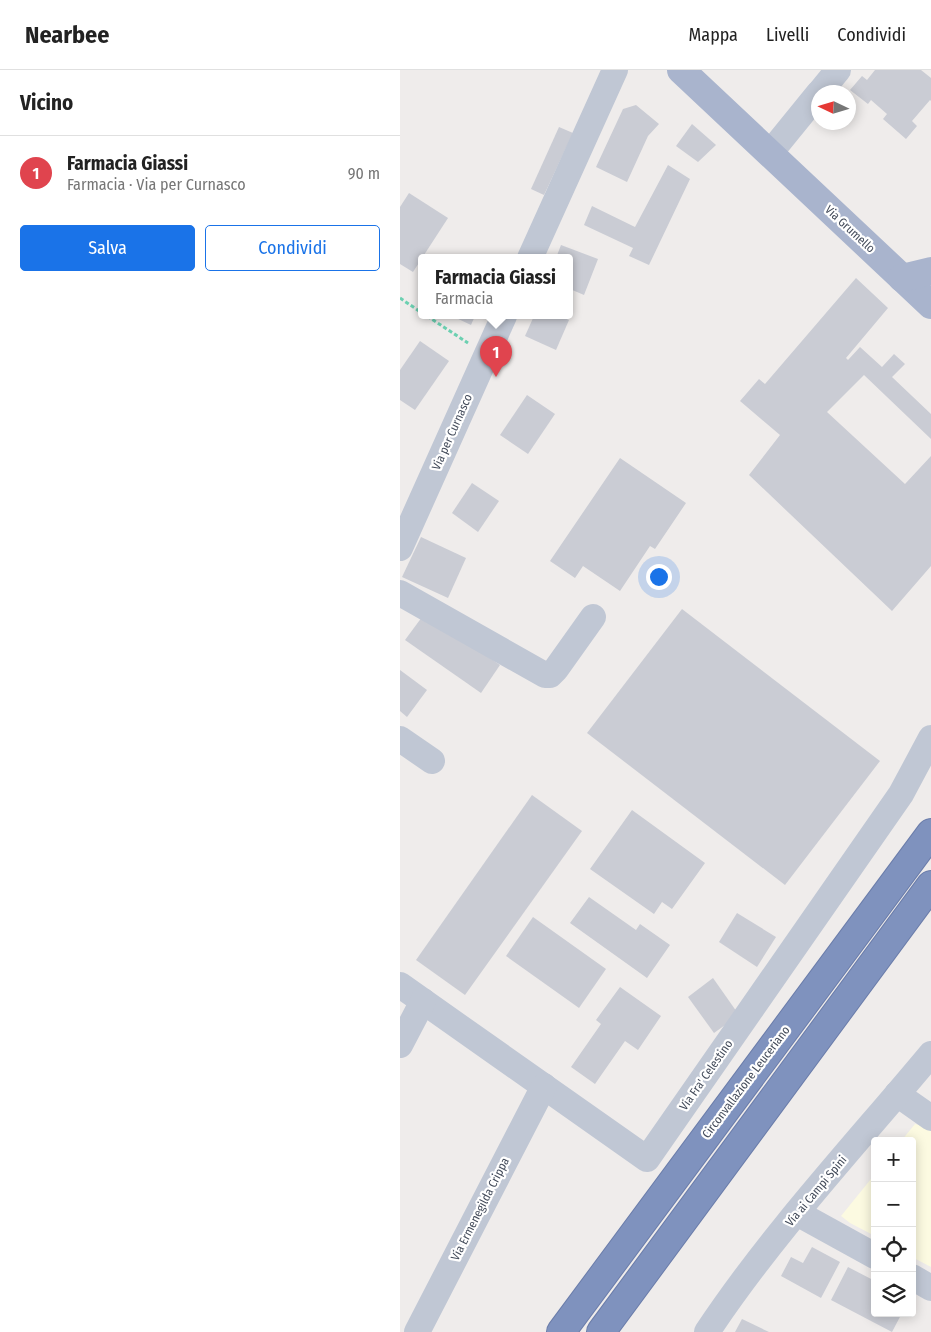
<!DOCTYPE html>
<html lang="it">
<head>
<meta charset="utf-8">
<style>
  :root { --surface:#fff; --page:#f2f2f2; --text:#222; --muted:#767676; --line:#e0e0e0; --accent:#1a73e8 }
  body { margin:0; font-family:"Fira Sans Condensed",sans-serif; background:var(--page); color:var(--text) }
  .controls { position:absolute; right:15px; bottom:15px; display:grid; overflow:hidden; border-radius:5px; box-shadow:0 2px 12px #0003 }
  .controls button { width:45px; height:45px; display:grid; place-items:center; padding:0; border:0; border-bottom:1px solid var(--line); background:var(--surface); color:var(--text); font:25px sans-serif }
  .compass { position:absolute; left:411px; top:15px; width:45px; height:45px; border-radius:50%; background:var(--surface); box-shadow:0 2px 12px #0003; rotate:274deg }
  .you { position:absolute; left:258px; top:506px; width:18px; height:18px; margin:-12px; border:4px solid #fff; border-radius:50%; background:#1a73e8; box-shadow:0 0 0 8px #1a73e833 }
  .badge { display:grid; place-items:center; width:32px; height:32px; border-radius:50%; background:var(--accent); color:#fff; font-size:16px; font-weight:700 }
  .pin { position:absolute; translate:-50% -41px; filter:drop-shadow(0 1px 2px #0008) }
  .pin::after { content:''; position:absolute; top:26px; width:18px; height:15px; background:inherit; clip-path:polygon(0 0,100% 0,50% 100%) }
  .popup { position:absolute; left:18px; top:184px; width:155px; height:65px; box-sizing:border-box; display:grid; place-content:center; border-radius:5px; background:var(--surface); filter:drop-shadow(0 1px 4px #0005); font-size:16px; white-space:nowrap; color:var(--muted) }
  .popup b { font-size:19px; color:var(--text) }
  .popup::after { content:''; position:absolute; left:50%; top:100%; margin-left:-10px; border:10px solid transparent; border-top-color:var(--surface) }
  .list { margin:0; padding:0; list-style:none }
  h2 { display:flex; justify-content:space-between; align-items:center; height:65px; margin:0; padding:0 20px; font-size:21px }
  h2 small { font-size:16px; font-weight:400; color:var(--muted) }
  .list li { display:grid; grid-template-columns:32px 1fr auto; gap:15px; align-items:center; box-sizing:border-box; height:75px; padding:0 20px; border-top:1px solid var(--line) }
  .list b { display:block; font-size:19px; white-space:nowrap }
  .list p { margin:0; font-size:16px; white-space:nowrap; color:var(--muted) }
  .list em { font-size:16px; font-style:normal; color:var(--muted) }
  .actions { display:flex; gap:10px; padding:15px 20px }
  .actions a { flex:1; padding:11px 0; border:1px solid var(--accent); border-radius:5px; text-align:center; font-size:18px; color:var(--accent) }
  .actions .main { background:var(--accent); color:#fff }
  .icon { flex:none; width:28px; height:28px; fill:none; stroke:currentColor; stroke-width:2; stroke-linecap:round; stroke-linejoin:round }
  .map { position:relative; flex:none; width:531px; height:1262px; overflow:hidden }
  header { display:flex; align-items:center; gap:30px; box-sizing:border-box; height:70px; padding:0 25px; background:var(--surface); border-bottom:1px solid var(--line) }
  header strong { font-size:24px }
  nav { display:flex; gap:28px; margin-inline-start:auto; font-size:18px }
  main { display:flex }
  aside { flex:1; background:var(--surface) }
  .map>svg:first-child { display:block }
  .commercial { fill:#fcfae1 }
  .building { fill:#caccd4 }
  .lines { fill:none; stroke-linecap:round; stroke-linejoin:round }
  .highway-casing { stroke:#6b7daa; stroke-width:30 }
  .path { stroke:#6cd0b1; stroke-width:3; stroke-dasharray:4 2.5; stroke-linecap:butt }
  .minor { stroke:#c0c7d4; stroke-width:26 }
  .major { stroke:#a9b4cd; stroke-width:28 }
  .highway { stroke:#7f92be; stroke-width:28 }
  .labels { text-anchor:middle; stroke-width:4.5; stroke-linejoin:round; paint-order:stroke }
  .street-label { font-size:12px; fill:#434b5a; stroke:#fff }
</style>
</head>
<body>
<header>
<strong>Nearbee</strong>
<nav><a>Mappa</a><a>Livelli</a><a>Condividi</a></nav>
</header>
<main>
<aside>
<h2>Vicino<small></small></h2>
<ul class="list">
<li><span class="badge" style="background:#e0444e">1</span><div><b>Farmacia Giassi</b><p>Farmacia · Via per Curnasco</p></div><em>90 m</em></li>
</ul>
<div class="actions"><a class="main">Salva</a><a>Condividi</a></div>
</aside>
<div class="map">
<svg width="531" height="1262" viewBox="0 0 531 1262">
  <rect width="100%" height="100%" fill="#efeceb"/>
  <g class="commercial">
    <path d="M531 1053V1197L512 1187V1071H501L515 1054 527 1057Z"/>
    <path d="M475 1104V1166L450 1153 441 1146Z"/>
  </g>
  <g class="building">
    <path d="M475 0H521L531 8V31L530 30 512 51 517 56 506 69 483 49 487 44 471 30 468 34 450 20 462 6 467 10Z"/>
    <path d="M236 35 259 54 248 66 227 112 196 97 223 39Z"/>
    <path d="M292 54 316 75 298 92 276 76Z"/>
    <path d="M159 57 173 63 144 125 131 119Z"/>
    <path d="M268 95 290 109 249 195 229 186 233 178 184 155 192 136 235 157Z"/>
    <path d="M9 123 48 148 13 202 0 194V137Z"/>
    <path d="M161 175 198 189 184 225 170 219V188H156Z"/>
    <path d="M456 208 488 238 446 288 448 290 460 277 482 297 494 284 505 294 492 307 531 344V369L464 305 427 342 505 414 531 386V496L492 541 349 405 380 365 340 331 359 309 365 314Z"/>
    <path d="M52 246H75L71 255Z"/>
    <path d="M134 246H160L169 250 156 280 125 266Z"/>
    <path d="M20 271 49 291 15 340 0 330V300Z"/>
    <path d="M127 325 155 344 128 384 100 365Z"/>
    <path d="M220 388 286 433 255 479 250 476 220 521 183 496 175 508 150 491Z"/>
    <path d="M72 413 99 431 78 462 52 443Z"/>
    <path d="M21 467 66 488 48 528 2 507Z"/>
    <path d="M282 539 480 691 385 815 187 663Z"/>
    <path d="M25 543 100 595 81 623 5 570Z"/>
    <path d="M0 600 27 620 7 647 0 641Z"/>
    <path d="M132 725 182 761 65 925 16 890Z"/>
    <path d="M232 740 305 793 272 839 262 832 254 844 190 799Z"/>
    <path d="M189 827 236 860 240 854 270 875 247 908 170 853Z"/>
    <path d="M337 843 376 867 357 897 319 872Z"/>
    <path d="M133 847 206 899 179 938 106 886Z"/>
    <path d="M313 908 339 945 314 963 288 927Z"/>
    <path d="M220 917 261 946 238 980 225 971 195 1014 171 997 201 954 196 950Z"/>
    <path d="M412 1177 440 1192 421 1228 381 1206 391 1187 403 1193Z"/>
    <path d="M448 1197 475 1211V1243H502L492 1262 431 1230Z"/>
    <path d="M342 1249 369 1262H335Z"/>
  </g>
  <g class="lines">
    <defs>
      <g id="highway">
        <path d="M161 1262 531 763"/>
        <path d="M201 1262 531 815"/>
      </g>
    </defs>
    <use href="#highway" class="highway-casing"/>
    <g class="path">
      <path d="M0 228 22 243"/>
      <path d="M27 246 68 273"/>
    </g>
    <g class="minor">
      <path d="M420 22 438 0"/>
      <path d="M370 83 418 24"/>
      <path d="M130 188 215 0"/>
      <path d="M0 478 104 246"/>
      <path d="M0 523 145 605H150L156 599 193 547"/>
      <path d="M0 669 32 691"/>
      <path d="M0 915 247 1089 501 724 531 668"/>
      <path d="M0 975 23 931"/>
      <path d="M497 1024 531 1048"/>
      <path d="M397 1143 475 1186"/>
      <path d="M512 1207 531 1218"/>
      <path d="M17 1262 144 1016"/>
      <path d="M307 1262C372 1164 456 1074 531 984"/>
    </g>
    <g class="major">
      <path d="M281 0 531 235"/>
      <path d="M502 208 531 201"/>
    </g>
    <use href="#highway" class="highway"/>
  </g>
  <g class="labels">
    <g class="street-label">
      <text transform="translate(450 159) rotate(43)" y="4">Via Grumello</text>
      <text transform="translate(52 362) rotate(-66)" y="4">Via per Curnasco</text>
      <text transform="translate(306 1005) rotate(-55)" y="4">Via Fra' Celestino</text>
      <text transform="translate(346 1012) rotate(-53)" y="4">Circonvallazione Leuceriano</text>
      <text transform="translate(416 1121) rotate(-50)" y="4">Via ai Campi Spini</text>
      <text transform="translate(80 1139) rotate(-63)" y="4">Via Ermenegilda Crippa</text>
    </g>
  </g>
</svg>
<div class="controls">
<button>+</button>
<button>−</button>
<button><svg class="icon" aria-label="locate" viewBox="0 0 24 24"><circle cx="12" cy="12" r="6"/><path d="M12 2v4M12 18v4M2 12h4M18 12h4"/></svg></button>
<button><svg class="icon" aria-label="layers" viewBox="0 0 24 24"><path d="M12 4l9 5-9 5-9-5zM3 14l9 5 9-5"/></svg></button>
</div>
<svg class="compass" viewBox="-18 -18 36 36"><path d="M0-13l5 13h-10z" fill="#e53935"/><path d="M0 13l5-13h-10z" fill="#767676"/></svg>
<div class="you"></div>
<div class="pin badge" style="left:96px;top:307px;background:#e0444e">1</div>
<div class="popup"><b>Farmacia Giassi</b>Farmacia</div>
</div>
</main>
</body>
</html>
